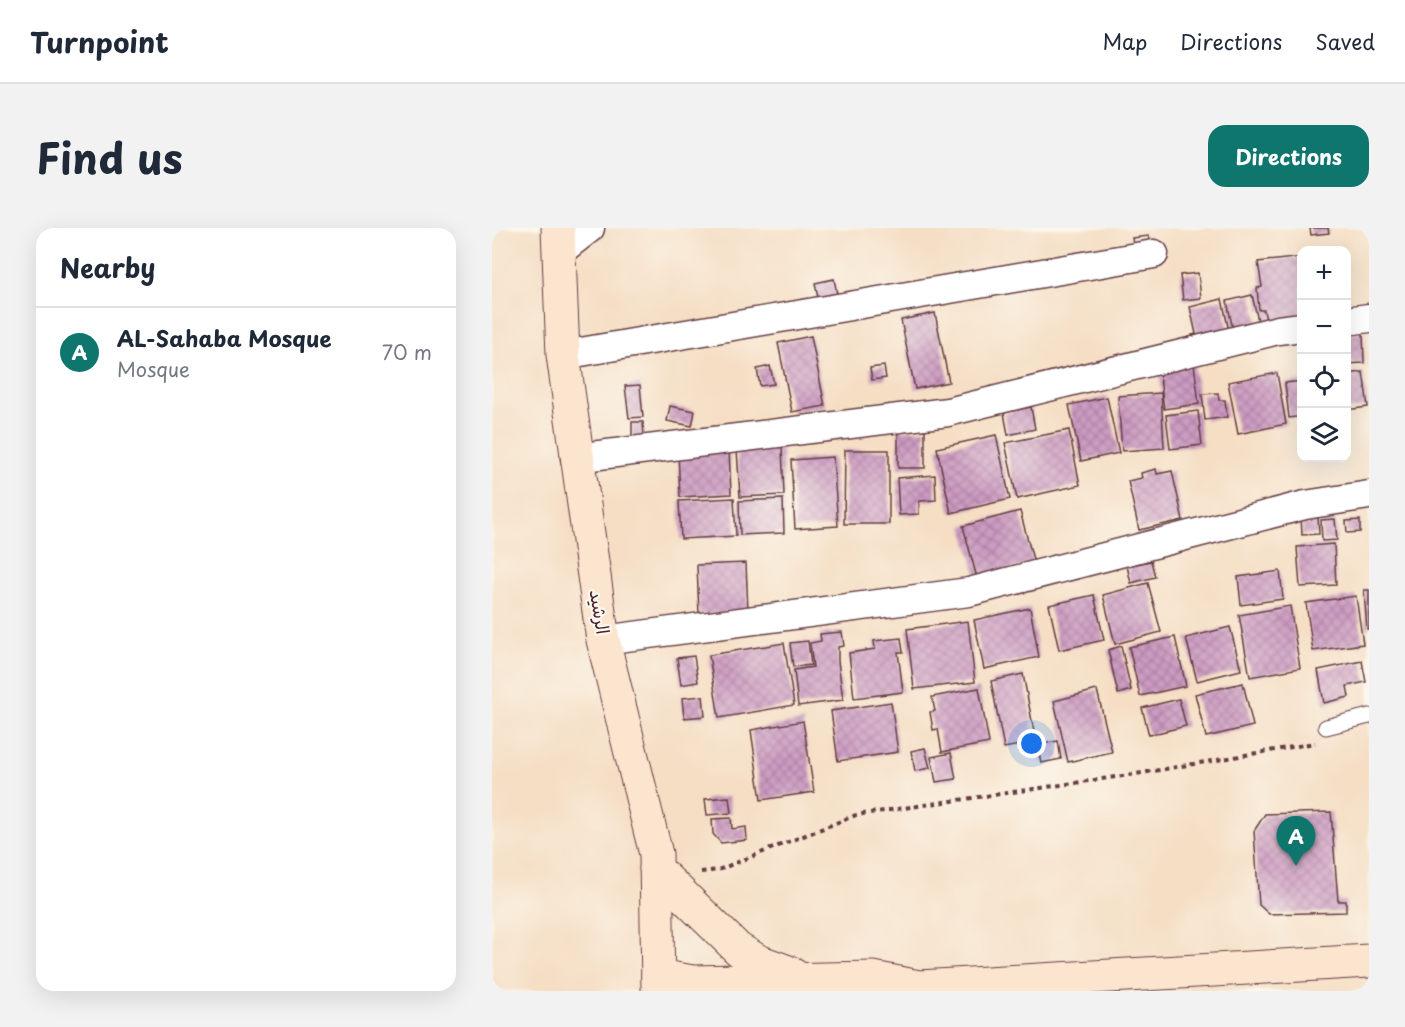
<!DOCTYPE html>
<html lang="en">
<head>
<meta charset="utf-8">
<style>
  :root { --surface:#fff; --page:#f2f2f3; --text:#1f2937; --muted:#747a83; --line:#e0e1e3; --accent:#0f766e }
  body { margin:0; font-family:"Playpen Sans","Playpen Sans Arabic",sans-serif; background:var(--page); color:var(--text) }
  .controls { position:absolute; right:18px; top:18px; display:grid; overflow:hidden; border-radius:12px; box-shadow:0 6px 24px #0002 }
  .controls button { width:54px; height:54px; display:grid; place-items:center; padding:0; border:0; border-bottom:2px solid var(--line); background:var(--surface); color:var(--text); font:30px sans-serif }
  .you { position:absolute; left:540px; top:516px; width:21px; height:21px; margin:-15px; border:4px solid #fff; border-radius:50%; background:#1a73e8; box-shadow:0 0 0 9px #1a73e833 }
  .badge { display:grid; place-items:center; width:39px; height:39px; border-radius:50%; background:var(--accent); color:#fff; font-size:20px; font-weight:700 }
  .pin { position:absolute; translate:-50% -50px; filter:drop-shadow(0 2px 3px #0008) }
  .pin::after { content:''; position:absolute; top:32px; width:21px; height:18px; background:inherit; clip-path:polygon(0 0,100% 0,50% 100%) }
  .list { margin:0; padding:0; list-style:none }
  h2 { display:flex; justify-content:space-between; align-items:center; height:78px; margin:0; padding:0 24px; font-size:26px }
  h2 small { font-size:20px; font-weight:400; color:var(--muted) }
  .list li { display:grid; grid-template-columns:39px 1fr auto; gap:18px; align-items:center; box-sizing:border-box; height:90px; padding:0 24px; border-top:2px solid var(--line) }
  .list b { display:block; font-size:22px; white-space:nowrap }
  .list p { margin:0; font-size:20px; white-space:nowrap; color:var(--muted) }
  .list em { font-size:20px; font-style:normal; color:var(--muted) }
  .icon { flex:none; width:33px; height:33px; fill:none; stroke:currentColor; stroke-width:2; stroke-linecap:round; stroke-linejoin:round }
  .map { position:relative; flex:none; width:877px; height:763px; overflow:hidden; border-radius:18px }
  header { display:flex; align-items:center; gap:36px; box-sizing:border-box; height:84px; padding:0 30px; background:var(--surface); border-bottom:2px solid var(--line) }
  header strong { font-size:28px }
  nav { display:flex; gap:33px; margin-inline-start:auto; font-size:21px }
  .intro { display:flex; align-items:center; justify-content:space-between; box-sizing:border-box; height:144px; padding:0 36px }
  h1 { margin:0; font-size:42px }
  .button { padding:15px 27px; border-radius:18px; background:var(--accent); color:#fff; font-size:21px; font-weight:700 }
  main { display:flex; gap:36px; padding:0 36px }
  aside { flex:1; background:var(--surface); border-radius:18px; box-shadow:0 6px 24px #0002 }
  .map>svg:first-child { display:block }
  .building { fill:url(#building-cross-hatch) }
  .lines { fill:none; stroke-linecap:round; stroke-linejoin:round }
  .lane-casing { stroke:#643c42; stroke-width:17 }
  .street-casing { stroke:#643c42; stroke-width:31 }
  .secondary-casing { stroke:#643c42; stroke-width:35 }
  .path { stroke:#643c42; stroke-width:4; stroke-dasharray:4.5 4.5; stroke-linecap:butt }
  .lane { stroke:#fff; stroke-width:15 }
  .street { stroke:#fff; stroke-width:28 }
  .secondary { stroke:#fbe5cf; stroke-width:33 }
  .labels { text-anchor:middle; stroke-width:4.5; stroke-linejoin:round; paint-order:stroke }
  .street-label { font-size:18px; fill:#4a1f2b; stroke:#fbf7ec }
</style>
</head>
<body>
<header>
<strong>Turnpoint</strong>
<nav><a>Map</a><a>Directions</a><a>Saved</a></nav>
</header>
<div class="intro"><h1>Find us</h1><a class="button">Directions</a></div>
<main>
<aside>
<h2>Nearby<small></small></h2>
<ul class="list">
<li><span class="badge">A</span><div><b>AL-Sahaba Mosque</b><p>Mosque</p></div><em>70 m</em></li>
</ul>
</aside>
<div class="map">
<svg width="877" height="763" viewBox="0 0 877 763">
  <defs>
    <pattern id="building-cross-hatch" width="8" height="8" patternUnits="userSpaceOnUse" patternTransform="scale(1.5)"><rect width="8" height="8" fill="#cd9bc2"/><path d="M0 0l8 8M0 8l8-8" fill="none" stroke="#a87e9e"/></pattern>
  </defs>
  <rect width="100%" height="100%" fill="#fbf7ec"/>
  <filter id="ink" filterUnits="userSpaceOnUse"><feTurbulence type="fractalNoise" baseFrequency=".0167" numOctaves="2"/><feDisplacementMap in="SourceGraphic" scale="12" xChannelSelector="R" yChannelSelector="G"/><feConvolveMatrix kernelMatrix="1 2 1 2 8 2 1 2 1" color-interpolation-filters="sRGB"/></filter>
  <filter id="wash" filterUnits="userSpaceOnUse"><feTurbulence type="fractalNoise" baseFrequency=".008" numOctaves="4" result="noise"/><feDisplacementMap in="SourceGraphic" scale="24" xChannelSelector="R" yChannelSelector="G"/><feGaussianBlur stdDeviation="1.35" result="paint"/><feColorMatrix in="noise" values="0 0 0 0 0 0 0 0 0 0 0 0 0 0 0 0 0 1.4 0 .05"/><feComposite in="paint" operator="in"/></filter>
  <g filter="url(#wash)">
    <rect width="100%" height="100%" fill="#f5dec4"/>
    <g id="blocks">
      <g class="building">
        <path d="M818 0H836L837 5 819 7Z"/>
        <path d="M657 8 659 22 642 24 640 10Z"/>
        <path d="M810 29V89L774 93 772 82H767L765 60 770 59 766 34Z"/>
        <path d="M706 45 709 70 691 72 688 47Z"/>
        <path d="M342 51 347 76 328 80 323 55Z"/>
        <path d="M760 67 768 101 742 107 735 73Z"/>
        <path d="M730 71 738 108 703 117 700 107 704 106 698 79Z"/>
        <path d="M443 85 457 154 423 161 409 92Z"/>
        <path d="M871 105 872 135 854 136V106Z"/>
        <path d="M319 108 333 178 300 184 286 115Z"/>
        <path d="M702 136 707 176 672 181 667 141Z"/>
        <path d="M278 138 282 156 268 158 265 141Z"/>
        <path d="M392 138 394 150 380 152 378 140Z"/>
        <path d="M871 144 876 179 854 182V146Z"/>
        <path d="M785 145 794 196 746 206 736 154Z"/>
        <path d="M810 153V188L797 190 793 155Z"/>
        <path d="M148 157 151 189 137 190 133 158Z"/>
        <path d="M669 165 672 220 630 223 626 168Z"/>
        <path d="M726 165 727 172H733L735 189 713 192 710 166Z"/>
        <path d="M615 169 627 225 589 233 577 177Z"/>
        <path d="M178 178 203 183 200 198 175 193Z"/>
        <path d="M539 179 543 201 516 207 512 185Z"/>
        <path d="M706 183 710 217 678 221 674 187Z"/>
        <path d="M140 194H151L152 210 140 211Z"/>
        <rect x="406" y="202" width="27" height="38"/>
        <path d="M577 202 588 257 525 271 513 215Z"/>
        <path d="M504 207 518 271 459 285 445 220Z"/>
        <path d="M290 219 292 267 248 269 245 221Z"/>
        <path d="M237 222 239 266 188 269 186 224Z"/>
        <path d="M353 222H397V296H352Z"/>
        <path d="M341 229 346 298 303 301 299 232Z"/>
        <path d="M664 241 665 246 680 243 691 292 647 302 636 253 650 250 649 245Z"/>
        <path d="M443 247 444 272 427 273V286L407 287 405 250Z"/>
        <path d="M242 270 244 308 189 311 187 273Z"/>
        <path d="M291 271 292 305 248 307 247 273Z"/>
        <path d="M528 283 542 335 485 350 471 298Z"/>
        <path d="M809 288H826L827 306 810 307Z"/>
        <path d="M843 291 845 312 830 313 829 292Z"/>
        <path d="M868 292V304L855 305 854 293Z"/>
        <path d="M842 316 844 357 808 359 805 319Z"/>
        <path d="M659 333 663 349 639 355 635 338Z"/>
        <path d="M254 335 256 384 207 387 205 337Z"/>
        <path d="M788 343 791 371 749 377 746 349Z"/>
        <path d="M656 355 669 404 623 416 611 367Z"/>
        <path d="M872 362H877V401H875Z"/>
        <path d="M602 367 612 412 567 422 557 377Z"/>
        <path d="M864 368 871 416 821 423 814 375Z"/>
        <path d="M798 378 808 440 758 449 747 387Z"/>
        <path d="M538 380 547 429 492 441 482 392Z"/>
        <path d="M476 393 483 454 422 461 415 401Z"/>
        <path d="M738 399 749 442 705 453 694 410Z"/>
        <path d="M350 404 352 418 346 419V433L351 472 306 478 302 442 321 439 318 415 329 413 328 406Z"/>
        <path d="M683 409 694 458 648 468 637 419Z"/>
        <path d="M409 410 411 424H406L411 464 362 470 357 425 383 421 382 413Z"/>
        <path d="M316 413 319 437 301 439 298 415Z"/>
        <path d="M292 415 302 477 227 490 217 427Z"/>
        <path d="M629 418 639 462 626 466 616 422Z"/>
        <path d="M202 428 206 454 189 457 185 430Z"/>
        <path d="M870 433 874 454 855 458 857 469 832 475 826 442Z"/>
        <path d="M531 446 544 514 512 520 499 453Z"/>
        <path d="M751 455 761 498 714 509 703 466Z"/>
        <path d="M487 460 497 515 450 524 446 501 441 502 438 484 443 483 440 469Z"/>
        <path d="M605 462 620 524 576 534 562 473Z"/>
        <path d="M211 468 213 488 192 490 190 470Z"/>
        <path d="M687 471 694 498 657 507 650 480Z"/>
        <path d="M399 474 406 524 346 533 339 483Z"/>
        <path d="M311 493 322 564 269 572 259 502Z"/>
        <path d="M566 513 569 531 549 535 545 517Z"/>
        <path d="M433 520 438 540 423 543 419 523Z"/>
        <path d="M459 525 464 551 444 554 439 529Z"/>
        <path d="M237 569 239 585 215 587 213 571Z"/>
        <path d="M839 584 846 673H854V684L777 686 767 677 762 603 773 586Z"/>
        <path d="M239 590 240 601 254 599 255 612 229 615 221 606 220 591Z"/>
      </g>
    </g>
  </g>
  <g filter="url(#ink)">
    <use href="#blocks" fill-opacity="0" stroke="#643c42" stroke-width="1.5"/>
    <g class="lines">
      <defs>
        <path id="lane" d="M834 499 877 488"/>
        <g id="street">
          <path d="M66 25 98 0"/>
          <path d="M854 93 877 90"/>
          <path d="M71 127 662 26"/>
          <path d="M83 230 456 184 786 102 810 99"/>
          <path d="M111 412 477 364 813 277 877 267"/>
        </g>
        <g id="secondary">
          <path d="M66 0 71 127 111 412 164 626 166 763"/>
          <path d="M164 641 246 721 266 733 299 745"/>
          <path d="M166 748 201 754 381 750 422 758"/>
          <path d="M398 763 427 759 877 733"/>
        </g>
      </defs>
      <use href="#lane" class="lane-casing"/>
      <use href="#street" class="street-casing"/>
      <use href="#secondary" class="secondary-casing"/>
      <path class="path" d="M209 644 226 642 364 587 644 546 823 515"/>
      <use href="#lane" class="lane"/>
      <use href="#street" class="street"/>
      <use href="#secondary" class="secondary"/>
    </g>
  </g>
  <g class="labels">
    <g class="street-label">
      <text transform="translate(107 384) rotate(81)" y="6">الرشيد</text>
    </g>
  </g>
</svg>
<div class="controls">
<button>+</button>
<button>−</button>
<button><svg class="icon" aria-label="locate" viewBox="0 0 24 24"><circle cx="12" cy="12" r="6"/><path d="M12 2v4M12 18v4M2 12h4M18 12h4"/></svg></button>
<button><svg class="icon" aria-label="layers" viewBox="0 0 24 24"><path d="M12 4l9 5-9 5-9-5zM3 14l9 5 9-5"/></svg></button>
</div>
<div class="you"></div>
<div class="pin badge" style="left:804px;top:638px">A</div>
</div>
</main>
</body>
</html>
